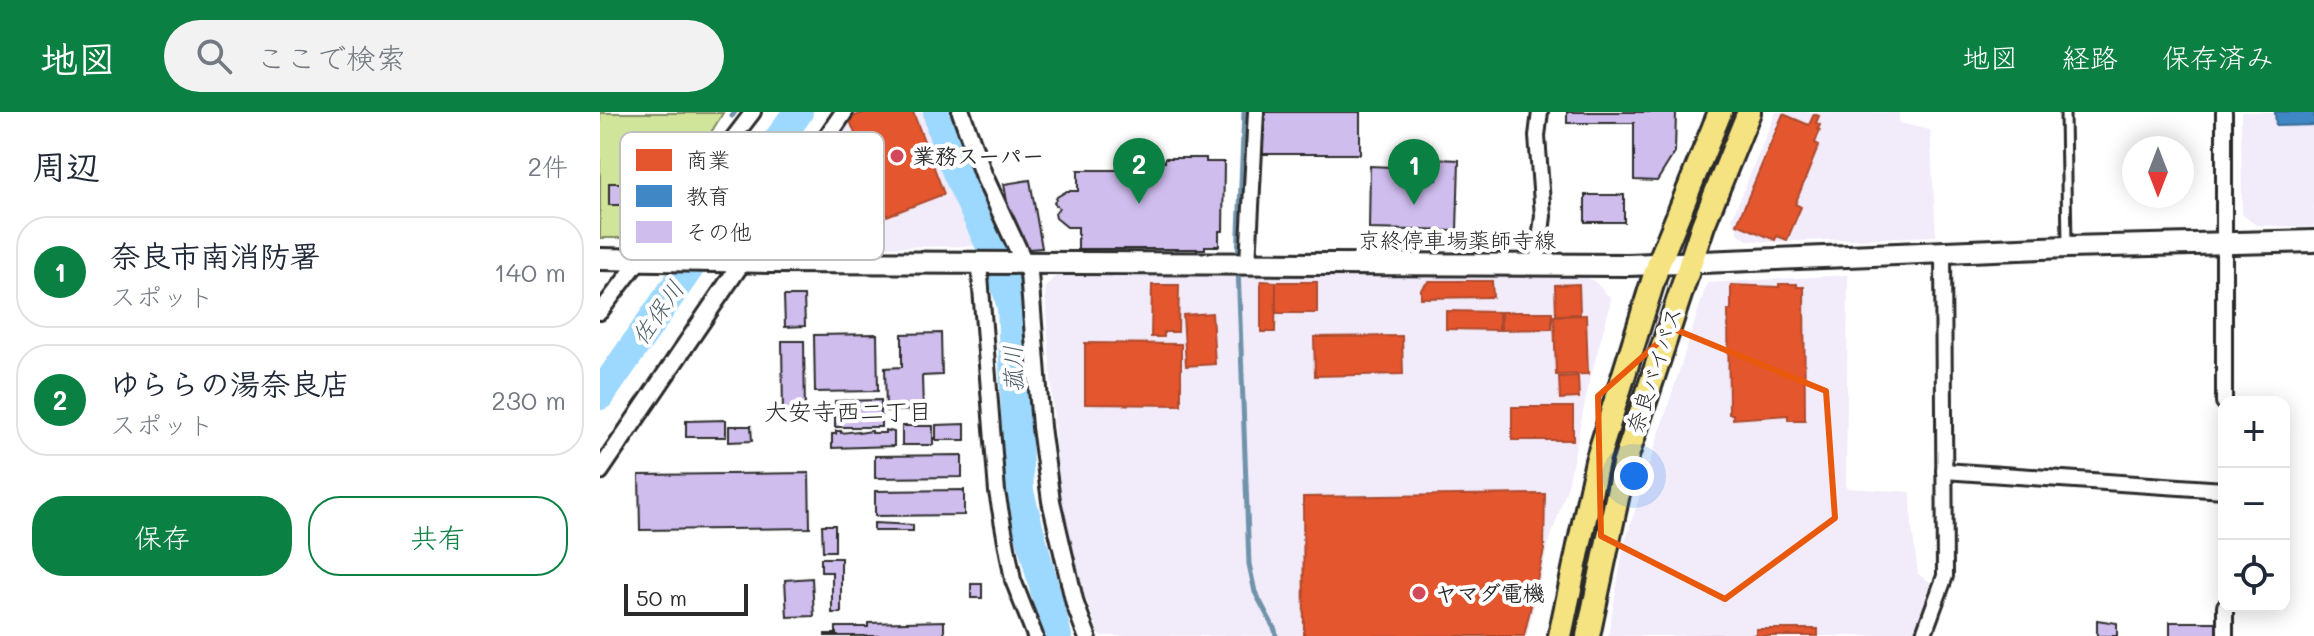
<!DOCTYPE html>
<html lang="ja">
<head>
<meta charset="utf-8">
<style>
  :root { --surface:#fff; --page:#f2f2f3; --text:#1f2937; --muted:#747a83; --line:#e0e1e3; --accent:#0b8043 }
  body { margin:0; font-family:Mali,"Klee One",sans-serif; background:var(--page); color:var(--text) }
  .controls { position:absolute; right:24px; bottom:24px; display:grid; overflow:hidden; border-radius:16px; box-shadow:0 4px 20px #0003 }
  .controls button { width:72px; height:72px; display:grid; place-items:center; padding:0; border:0; border-bottom:2px solid var(--line); background:var(--surface); color:var(--text); font:40px sans-serif }
  .compass { position:absolute; left:1522px; top:24px; width:72px; height:72px; border-radius:50%; background:var(--surface); box-shadow:0 4px 20px #0003; rotate:180deg }
  .scale { position:absolute; left:24px; bottom:20px; width:124px; box-sizing:border-box; padding-left:8px; border:4px solid #2b2b2b; border-top:0; font-size:22px; line-height:28px; white-space:nowrap; color:#2b2b2b; -webkit-text-stroke:6px #fff; paint-order:stroke }
  .you { position:absolute; left:1034px; top:364px; width:28px; height:28px; margin:-20px; border:6px solid #fff; border-radius:50%; background:#1a73e8; box-shadow:0 0 0 12px #1a73e833 }
  .badge { display:grid; place-items:center; width:52px; height:52px; border-radius:50%; background:var(--accent); color:#fff; font-size:26px; font-weight:700 }
  .pin { position:absolute; translate:-50% -66px; filter:drop-shadow(0 2px 4px #0008) }
  .pin::after { content:''; position:absolute; top:42px; width:28px; height:24px; background:inherit; clip-path:polygon(0 0,100% 0,50% 100%) }
  .list { margin:0; padding:0; list-style:none }
  h2 { display:flex; justify-content:space-between; align-items:center; height:104px; margin:0; padding:0 32px; font-size:34px }
  h2 small { font-size:26px; font-weight:400; color:var(--muted) }
  .list li { display:grid; grid-template-columns:52px 1fr auto; gap:24px; align-items:center; box-sizing:border-box; height:112px; margin:0 16px 16px; padding:0 16px; border:2px solid var(--line); border-radius:32px }
  .list b { display:block; font-size:30px; white-space:nowrap }
  .list p { margin:0; font-size:26px; white-space:nowrap; color:var(--muted) }
  .list em { font-size:26px; font-style:normal; color:var(--muted) }
  .actions { display:flex; gap:16px; padding:24px 32px }
  .actions a { flex:1; padding:18px 0; border:2px solid var(--accent); border-radius:32px; text-align:center; font-size:28px; color:var(--accent) }
  .actions .main { background:var(--accent); color:#fff }
  .icon { flex:none; width:44px; height:44px; fill:none; stroke:currentColor; stroke-width:2; stroke-linecap:round; stroke-linejoin:round }
  .map { position:relative; flex:none; width:1714px; height:524px; overflow:hidden }
  header { display:flex; align-items:center; gap:48px; box-sizing:border-box; height:112px; padding:0 40px; background:var(--accent); color:#fff }
  header strong { font-size:38px }
  nav { display:flex; gap:44px; margin-inline-start:auto; font-size:28px }
  .search { width:560px; height:72px; background:var(--page); display:flex; align-items:center; gap:20px; box-sizing:border-box; padding:0 28px; border-radius:44px; color:var(--muted); font-size:30px }
  main { display:flex }
  aside { flex:1; background:var(--surface) }
  .map>svg:first-child { display:block }
  .built { fill:#f1ebfa }
  .green { fill:#d0e59a; stroke:#7e8862; stroke-width:2 }
  .shops { fill:#e4572e; stroke:#ac4a2d; stroke-width:2 }
  .schools { fill:#3f88c5; stroke:#396c97; stroke-width:2 }
  .lines { fill:none; stroke-linecap:round; stroke-linejoin:round }
  .stream { stroke:#6f93aa; stroke-width:5 }
  .river { stroke:#9dd8fe; stroke-width:30 }
  .building { fill:#cfbdee; stroke:#2b2b2b; stroke-width:2 }
  .service-casing { stroke:#2b2b2b; stroke-width:13 }
  .minor-casing { stroke:#2b2b2b; stroke-width:20 }
  .tertiary-casing { stroke:#2b2b2b; stroke-width:22 }
  .secondary-casing { stroke:#2b2b2b; stroke-width:26 }
  .trunk-casing { stroke:#2b2b2b; stroke-width:28 }
  .service { stroke:#fff; stroke-width:7 }
  .minor { stroke:#fff; stroke-width:14 }
  .tertiary { stroke:#fff; stroke-width:16 }
  .secondary { stroke:#fff; stroke-width:20 }
  .trunk { stroke:#f5e382; stroke-width:22 }
  .marked { fill:none; stroke:#e8590c; stroke-width:6; stroke-linejoin:round }
  .poi-dot { fill:#d1495b; stroke:#fff; stroke-width:3 }
  .labels { text-anchor:middle; stroke-width:8; stroke-linejoin:round; paint-order:stroke }
  .poi-label { font-size:22px; font-weight:bold; fill:#2b2b2b; stroke:#fff; text-anchor:start }
  .street-label { font-size:22px; fill:#2b2b2b; stroke:#fff }
  .water-label { font-size:24px; font-style:italic; fill:#4d5f6a; stroke:#fff }
  .neighbourhood-label { font-size:24px; fill:#2b2b2b; stroke:#fff }
  .key { fill:#fff; stroke:#bfbfbf; stroke-width:2 }
  .key-label { font-size:22px; fill:#2b2b2b }
</style>
</head>
<body>
<header>
<strong>地図</strong>
<div class="search"><svg class="icon" aria-label="search" viewBox="0 0 24 24"><circle cx="10" cy="10" r="6"/><path d="M15 15l6 6"/></svg>ここで検索</div>
<nav><a>地図</a><a>経路</a><a>保存済み</a></nav>
</header>
<main>
<aside>
<h2>周辺<small>2件</small></h2>
<ul class="list">
<li><span class="badge">1</span><div><b>奈良市南消防署</b><p>スポット</p></div><em>140 m</em></li>
<li><span class="badge">2</span><div><b>ゆららの湯奈良店</b><p>スポット</p></div><em>230 m</em></li>
</ul>
<div class="actions"><a class="main">保存</a><a>共有</a></div>
</aside>
<div class="map">
<svg width="1714" height="524" viewBox="0 0 1714 524">
  <rect width="100%" height="100%" fill="#fff"/>
  <filter id="ink" filterUnits="userSpaceOnUse"><feTurbulence type="fractalNoise" baseFrequency=".0125" numOctaves="2"/><feDisplacementMap in="SourceGraphic" scale="16" xChannelSelector="R" yChannelSelector="G"/><feConvolveMatrix kernelMatrix="1 2 1 2 8 2 1 2 1" color-interpolation-filters="sRGB"/></filter>
  <g filter="url(#ink)">
    <g class="built">
      <path d="M250 0H323L345 59 380 134 166 136 185 92Z"/>
      <path d="M1176 0H1299V11L1330 18 1336 124 1167 130 1147 128 1139 122 1132 106Z"/>
      <path d="M1641 0H1714V115L1656 113 1642 102Z"/>
      <path d="M456 163 983 164 994 169 1011 186 1009 197 989 271 968 373 948 434 927 524H500L476 459 458 370 445 176Z"/>
      <path d="M1248 163 1246 376 1311 380 1312 417 1318 462 1336 474 1316 524H1008L1024 433 1107 171Z"/>
    </g>
    <path class="green" d="M0 1H123L46 126H0Z"/>
    <g class="shops">
      <path d="M266 0H313L344 82 287 104 249 6Z"/>
      <path d="M1183 2 1209 13 1214 2 1219 4 1216 11 1220 13 1218 17 1220 18 1215 31 1219 33 1195 92 1201 95 1187 128 1177 124 1175 128 1137 112Z"/>
      <path d="M661 169 676 170 675 220H661Z"/>
      <path d="M829 169H892L893 185 821 186V177Z"/>
      <rect x="676" y="170" width="41" height="31"/>
      <path d="M979 172 980 202 956 203 955 173Z"/>
      <path d="M1179 172H1197V175H1204L1205 308H1188V303L1133 307V302H1129L1128 198H1131V173L1179 175Z"/>
      <path d="M552 173H579L578 220H564V225H551Z"/>
      <path d="M846 199 899 200V218L846 217Z"/>
      <path d="M901 200H952V217L901 218Z"/>
      <path d="M612 201 615 252 586 254 583 203Z"/>
      <path d="M986 203 988 262 956 263 954 204Z"/>
      <path d="M802 224 803 262 715 264 714 225Z"/>
      <path d="M485 231 581 232V293L485 292Z"/>
      <path d="M978 264 979 286 960 287 959 265Z"/>
      <rect x="912" y="295" width="61" height="33"/>
      <path d="M945 382 944 438 924 524H704L703 385Z"/>
      <path d="M1156 517H1218V524H1092L1156 523Z"/>
    </g>
    <path class="schools" d="M1675 0H1714V13L1676 14Z"/>
    <g class="lines">
      <g class="stream">
        <path d="M132 4 135 0"/>
        <path d="M638 145 644 0"/>
        <path d="M638 155 649 452 655 480 675 518 676 524"/>
      </g>
      <g class="river">
        <path d="M338 0C351 69 397 127 412 196L419 380 457 524"/>
        <path d="M0 283 198 0"/>
      </g>
    </g>
    <g class="building">
      <rect x="663" y="0" width="97" height="42"/>
      <path d="M967 0H1076L1075 40 1057 69 1034 68V11H967Z"/>
      <path d="M565 46H606V50H624L623 119H619V134H605V137H478V115H467L456 106 455 101 459 96 454 91 457 85 467 79H478V58H544V50H565Z"/>
      <path d="M838 47 859 48 857 119 769 117 770 54 792 55 799 68H837Z"/>
      <path d="M430 68 442 136 428 137 409 102 404 72Z"/>
      <rect x="9" y="71" width="54" height="22"/>
      <rect x="985" y="83" width="39" height="27"/>
      <path d="M184 184H204L205 214 185 215Z"/>
      <path d="M341 221 342 263 322 264 323 298 286 299 285 256 302 255V222Z"/>
      <path d="M277 222 278 279 215 280 214 223Z"/>
      <path d="M182 229H204L205 302 183 303Z"/>
      <path d="M281 288V315H235V289Z"/>
      <path d="M126 308V325H86V309Z"/>
      <path d="M365 312V328H336V313Z"/>
      <path d="M129 314H151L152 329 129 330Z"/>
      <rect x="302" y="314" width="31" height="19"/>
      <path d="M285 318 294 320V334L232 336V322H236V319H241V321L258 319 259 321 272 319V321H285Z"/>
      <path d="M362 343V365L275 366V344Z"/>
      <path d="M209 361 210 416 40 418 39 363Z"/>
      <path d="M364 378V403L275 404V379Z"/>
      <path d="M274 411 313 413V419H274Z"/>
      <path d="M222 413H235V439H223Z"/>
      <path d="M221 446H241V501H232V460H221Z"/>
      <path d="M212 466 214 504 187 505 185 468Z"/>
      <rect x="371" y="472" width="11" height="14"/>
      <path d="M1497 508 1517 511V524H1497Z"/>
      <path d="M344 509V524H225V522H236V515H268V511Z"/>
      <rect x="1570" y="510" width="46" height="14"/>
    </g>
    <g class="lines">
      <defs>
        <path id="service" d="M1465 0 1467 134"/>
        <g id="minor">
          <path d="M1624 0V290"/>
          <path d="M379 151 397 380 413 468 435 524"/>
          <path d="M648 151 656 0"/>
          <path d="M937 152 943 104 937 24 940 0"/>
          <path d="M0 200 153 0"/>
          <path d="M1344 359 1624 378"/>
          <path d="M1323 524 1345 464 1343 139"/>
          <path d="M1625 524V494"/>
        </g>
        <g id="tertiary">
          <path d="M361 0 383 62 429 161 441 315 451 389 475 492 487 524"/>
          <path d="M0 359 244 0"/>
        </g>
        <path id="secondary" d="M0 147 172 150 1029 153 1467 135 1714 129"/>
        <g id="trunk">
          <path d="M960 524 997 349 1058 153 1120 0"/>
          <path d="M988 524 1024 353 1103 113 1149 0"/>
        </g>
      </defs>
      <use href="#service" class="service-casing"/>
      <use href="#minor" class="minor-casing"/>
      <use href="#tertiary" class="tertiary-casing"/>
      <use href="#secondary" class="secondary-casing"/>
      <use href="#trunk" class="trunk-casing"/>
      <use href="#service" class="service"/>
      <use href="#minor" class="minor"/>
      <use href="#tertiary" class="tertiary"/>
      <use href="#secondary" class="secondary"/>
      <use href="#trunk" class="trunk"/>
    </g>
  </g>
  <path class="marked" d="M1074 217 1226 279 1235 406 1125 487 1001 424 998 284Z"/>
  <g class="poi-dot">
    <circle cx="297" cy="44" r="8"/>
    <circle cx="819" cy="481" r="8"/>
  </g>
  <g class="labels">
    <g class="poi-label">
      <text x="313" y="52">業務スーパー</text>
      <text x="835" y="489">ヤマダ電機</text>
    </g>
    <g class="street-label">
      <text x="857" y="136">京終停車場薬師寺線</text>
      <text transform="translate(1054 258) rotate(-72)" y="8">奈良バイパス</text>
    </g>
    <g class="water-label">
      <text transform="translate(58 201) rotate(-55)" y="8">佐保川</text>
      <text transform="translate(414 257) rotate(-92)" y="8">菰川</text>
    </g>
    <g class="neighbourhood-label">
      <text x="248" y="308">大安寺西二丁目</text>
    </g>
  </g>
  <rect x="20" y="20" width="264" height="128" rx="12" class="key"/>
  <rect x="36" y="37" width="36" height="22" fill="#e4572e"/>
  <rect x="36" y="73" width="36" height="22" fill="#3f88c5"/>
  <rect x="36" y="109" width="36" height="22" fill="#cfbdee"/>
  <g class="key-label">
    <text x="86" y="56">商業</text>
    <text x="86" y="92">教育</text>
    <text x="86" y="128">その他</text>
  </g>
</svg>
<div class="controls">
<button>+</button>
<button>−</button>
<button><svg class="icon" aria-label="locate" viewBox="0 0 24 24"><circle cx="12" cy="12" r="6"/><path d="M12 2v4M12 18v4M2 12h4M18 12h4"/></svg></button>
</div>
<svg class="compass" viewBox="-18 -18 36 36"><path d="M0-13l5 13h-10z" fill="#e53935"/><path d="M0 13l5-13h-10z" fill="#747a83"/></svg>
<div class="scale">50 m</div>
<div class="you"></div>
<div class="pin badge" style="left:814px;top:93px">1</div>
<div class="pin badge" style="left:539px;top:92px">2</div>
</div>
</main>
</body>
</html>
